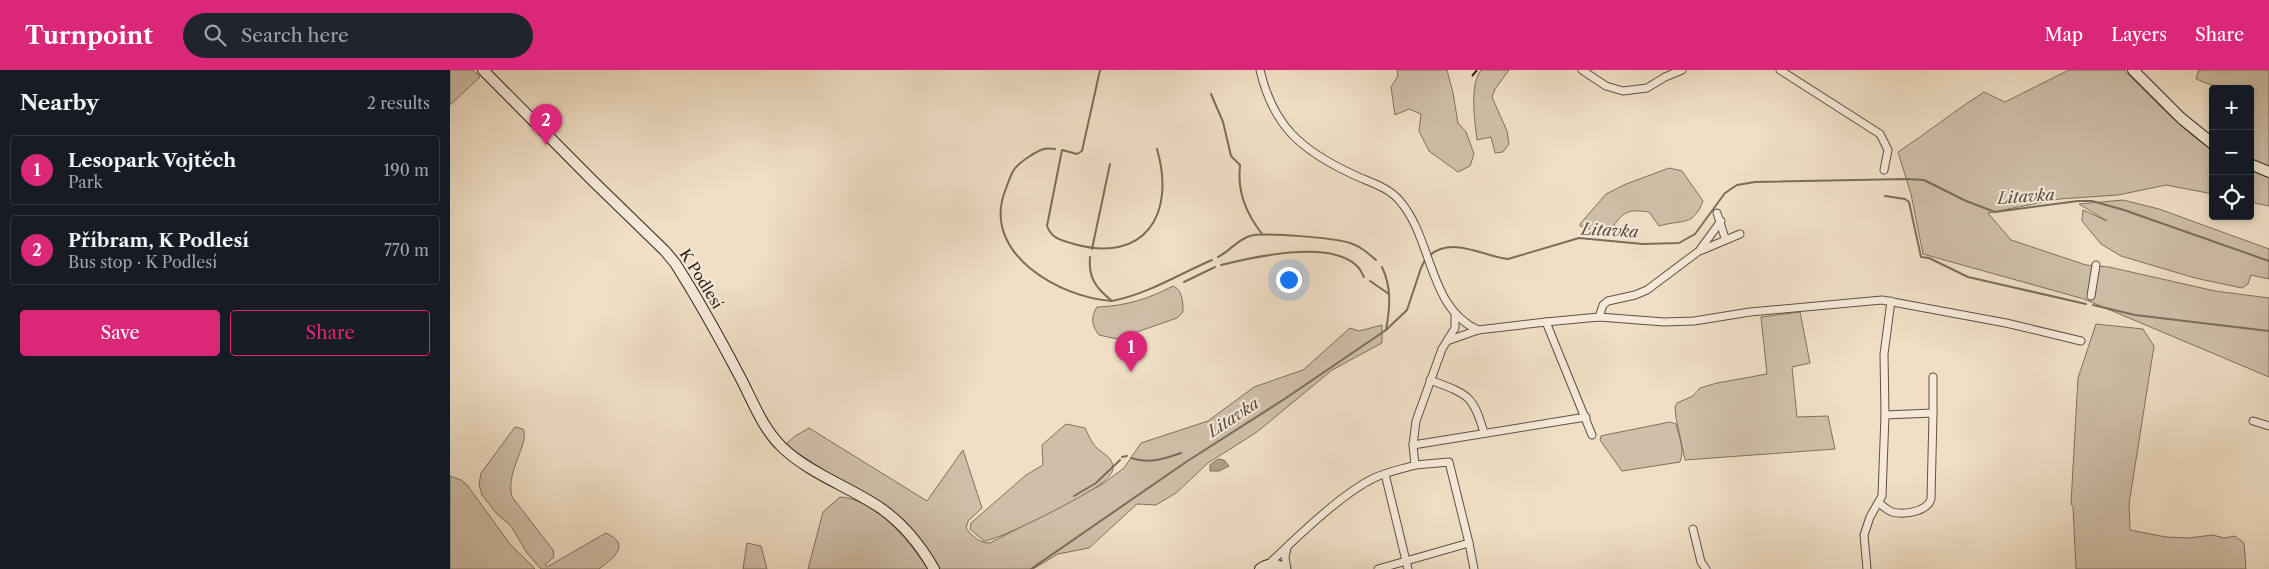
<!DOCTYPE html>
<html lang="en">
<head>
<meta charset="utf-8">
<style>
  :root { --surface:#171b24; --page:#20242c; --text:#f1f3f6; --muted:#9ea1a6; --line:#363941; --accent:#db2777 }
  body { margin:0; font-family:"Libre Caslon Text",serif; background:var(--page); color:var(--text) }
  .controls { position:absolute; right:15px; top:15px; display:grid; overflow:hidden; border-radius:5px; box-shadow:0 2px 8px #0003 }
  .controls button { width:45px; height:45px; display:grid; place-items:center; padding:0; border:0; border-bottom:1px solid var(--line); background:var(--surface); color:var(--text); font:25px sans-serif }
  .you { position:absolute; left:838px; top:209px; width:18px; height:18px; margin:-12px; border:4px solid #fff; border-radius:50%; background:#1a73e8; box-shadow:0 0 0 8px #1a73e833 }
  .badge { display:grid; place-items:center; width:32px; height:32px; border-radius:50%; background:var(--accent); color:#fff; font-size:16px; font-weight:700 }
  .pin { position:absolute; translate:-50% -41px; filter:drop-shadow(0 1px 2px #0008) }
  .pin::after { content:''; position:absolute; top:26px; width:18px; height:15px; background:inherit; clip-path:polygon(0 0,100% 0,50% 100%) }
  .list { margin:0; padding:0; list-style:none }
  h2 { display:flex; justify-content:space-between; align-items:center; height:65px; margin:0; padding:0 20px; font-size:21px }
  h2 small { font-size:16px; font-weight:400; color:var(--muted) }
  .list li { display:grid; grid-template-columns:32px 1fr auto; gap:15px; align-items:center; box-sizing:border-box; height:70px; margin:0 10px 10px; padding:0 10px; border:1px solid var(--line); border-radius:5px }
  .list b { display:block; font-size:19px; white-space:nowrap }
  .list p { margin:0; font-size:16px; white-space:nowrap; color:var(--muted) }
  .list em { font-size:16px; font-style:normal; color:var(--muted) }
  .actions { display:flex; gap:10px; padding:15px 20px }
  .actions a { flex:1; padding:11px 0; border:1px solid var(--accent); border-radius:5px; text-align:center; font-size:18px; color:var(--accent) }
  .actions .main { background:var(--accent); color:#fff }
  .icon { flex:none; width:28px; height:28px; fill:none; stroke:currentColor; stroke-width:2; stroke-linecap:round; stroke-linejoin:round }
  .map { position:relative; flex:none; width:1819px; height:499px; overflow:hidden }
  header { display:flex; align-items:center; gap:30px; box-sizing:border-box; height:70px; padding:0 25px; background:var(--accent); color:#fff }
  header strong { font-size:24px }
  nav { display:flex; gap:28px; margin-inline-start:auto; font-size:18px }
  .search { width:350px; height:45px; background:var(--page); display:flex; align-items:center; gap:12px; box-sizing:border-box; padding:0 18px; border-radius:28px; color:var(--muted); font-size:19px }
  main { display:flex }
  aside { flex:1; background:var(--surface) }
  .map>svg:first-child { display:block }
  .green { fill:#cfbfa8; stroke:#7f7060 }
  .water { fill:#ae9e8a; stroke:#7b6c5c }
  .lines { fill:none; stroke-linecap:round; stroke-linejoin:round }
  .stream { stroke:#7b6c5c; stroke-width:2 }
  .street-casing { stroke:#5f5043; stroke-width:9 }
  .secondary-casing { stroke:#2f2118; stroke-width:12 }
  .street { stroke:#f5ead9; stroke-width:7 }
  .secondary { stroke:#f5ead9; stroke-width:10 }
  .rail { stroke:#2f2118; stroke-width:2; stroke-dasharray:9 9; stroke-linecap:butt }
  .labels { text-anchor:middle; stroke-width:4; stroke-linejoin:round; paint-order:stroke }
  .street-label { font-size:15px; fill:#2f2118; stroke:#f5ead9 }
  .water-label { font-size:16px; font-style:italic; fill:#5b4d40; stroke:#f5ead9 }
</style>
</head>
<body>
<header>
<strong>Turnpoint</strong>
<div class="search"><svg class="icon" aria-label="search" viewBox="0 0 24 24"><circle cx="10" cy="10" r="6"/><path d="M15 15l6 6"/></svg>Search here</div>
<nav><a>Map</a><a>Layers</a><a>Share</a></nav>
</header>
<main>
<aside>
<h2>Nearby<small>2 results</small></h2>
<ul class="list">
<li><span class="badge">1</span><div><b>Lesopark Vojtěch</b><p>Park</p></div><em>190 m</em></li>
<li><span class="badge">2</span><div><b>Příbram, K Podlesí</b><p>Bus stop · K Podlesí</p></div><em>770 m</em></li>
</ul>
<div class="actions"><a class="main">Save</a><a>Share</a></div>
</aside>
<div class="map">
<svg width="1819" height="499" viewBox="0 0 1819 499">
  <rect width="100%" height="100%" fill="#f0dfc5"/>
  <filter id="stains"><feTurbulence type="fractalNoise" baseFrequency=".004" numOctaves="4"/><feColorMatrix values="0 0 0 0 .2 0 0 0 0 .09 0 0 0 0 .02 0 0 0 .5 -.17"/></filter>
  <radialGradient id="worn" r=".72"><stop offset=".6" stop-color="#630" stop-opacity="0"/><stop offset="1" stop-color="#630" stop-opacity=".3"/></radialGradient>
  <g class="green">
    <path d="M0 0H23L30 7 0 35Z"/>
    <path d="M947 0H997L1003 23 1008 53 1016 62 1024 84 1020 96 1008 102 979 81 969 61 971 44 959 39 945 45 941 17 948 6Z"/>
    <path d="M1031 0H1059L1045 19 1042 27 1057 61 1059 74 1053 82 1045 83 1041 67 1027 70C1025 51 1019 16 1031 0Z"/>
    <path d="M1619 0H1674C1702 28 1730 58 1763 81V124L1716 115 1668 125 1609 129 1538 143 1561 170 1636 195 1659 197 1765 221 1819 228V307L1634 229 1473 184 1461 124 1448 82C1477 63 1504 41 1534 22L1555 32Z"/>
    <path d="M1749 0H1819V136L1800 132V19H1772L1746 9Z"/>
    <path d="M1219 98 1232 101 1253 131C1243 157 1233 149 1209 156L1199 142C1178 139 1173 141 1161 160L1139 159 1130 156V154L1156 124 1176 114Z"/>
    <path d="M1673 130 1709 139 1819 179V209L1801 205 1798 214 1792 218 1745 208 1671 186 1651 174 1632 151 1633 140 1657 151 1629 134Z"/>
    <path d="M723 216C733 220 733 233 733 242L727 248 667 269 649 265C642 256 640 248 647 237 676 236 698 229 723 216Z"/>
    <path d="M1350 242 1360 293 1342 297 1347 347 1378 346 1385 379 1235 390 1226 348 1225 337 1227 333 1243 326 1250 318 1267 313 1317 304 1311 247Z"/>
    <path d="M1646 254 1693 259 1704 276 1679 434 1680 460 1716 467 1738 468 1763 465 1774 468 1785 466 1794 473 1796 499H1626L1623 437 1621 434 1628 308Z"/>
    <path d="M932 255V273L882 300 807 362 758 393 726 423 706 435 687 434 639 478 608 484 583 499H487L446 446 335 375 345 366 359 358 477 431 513 380 532 438 518 451 516 458C523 467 529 473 540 473L651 415 674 398 691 373 758 351 804 317 853 300 900 258 909 261Z"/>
    <path d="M1220 352 1226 354C1229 367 1235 380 1230 392L1172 401 1150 370 1151 366 1155 365Z"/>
    <path d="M616 354 635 358C638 364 642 374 647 378 653 384 663 387 663 398 663 404 656 409 652 413 637 425 550 470 534 471L520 459 521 453 576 405 593 395 592 375Z"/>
    <path d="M65 357 73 359C80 374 55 401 62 427L103 480 104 487 95 495 97 497 156 463C182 475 163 488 149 499H91L77 483 61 456 46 443 32 425 29 414 31 403Z"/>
    <path d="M0 406 11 410 17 415 60 474 85 499H0Z"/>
    <path d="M390 427C426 429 459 471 478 499H358L373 442Z"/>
    <path d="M297 473 311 476 317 499H293Z"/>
  </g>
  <path class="water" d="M768 389 774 390 779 396 769 401H760V395Z"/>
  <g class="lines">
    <g class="stream">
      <path d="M650 0 632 81 627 84 612 80 597 156C602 169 611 170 624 174 695 194 726 144 707 79"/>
      <path d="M761 24 773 52 781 86 790 95C787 122 796 143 812 164"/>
      <path d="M605 79C593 77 588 81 577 88 561 99 562 103 555 121 531 184 611 228 662 231"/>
      <path d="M1435 126 1455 129 1459 132 1471 187 1479 188 1518 207 1636 234"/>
      <path d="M642 179 660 94"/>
      <path d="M980 185C1003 166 1035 187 1058 189L1129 168 1193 174 1229 173 1245 164 1275 123 1287 115 1305 112 1456 109 1474 110 1516 131 1545 142 1628 131H1642L1674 140 1819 191"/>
      <path d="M640 187C638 208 646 218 662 231 698 224 729 204 762 190"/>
      <path d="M768 187C780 181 787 170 800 166 815 162 885 168 900 173 910 176 918 183 926 190"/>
      <path d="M771 195C803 187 882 169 908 197 911 200 912 204 914 207"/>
      <path d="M932 197C942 218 940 238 936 260"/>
      <path d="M920 211 939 224"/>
      <path d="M734 212 765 197"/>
      <path d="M1643 235 1685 245 1819 261"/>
      <path d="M672 387 677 386"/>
      <path d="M681 388C699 394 714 389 731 383"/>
      <path d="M624 426 646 413 670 390"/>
      <path d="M581 499 736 392 836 328 936 260 957 240 971 198 976 188"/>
    </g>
    <defs>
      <g id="street">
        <path d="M810 0C823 56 851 80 902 104 918 112 937 116 949 130 983 168 978 238 1028 260"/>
        <path d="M1132 0 1156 16 1173 21 1197 18 1215 7 1232 0"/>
        <path d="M1330 0 1430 64 1438 80 1434 100"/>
        <path d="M1267 143 1275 168"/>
        <path d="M1252 180 1290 164"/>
        <path d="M1641 226 1646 195"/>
        <path d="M1149 247 1153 235 1158 231 1185 225 1197 220 1249 181 1271 151"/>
        <path d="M1096 252 1142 365"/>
        <path d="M997 271 1028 260 1096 252 1149 247 1214 252 1244 251 1300 242 1432 230 1556 253 1631 271"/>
        <path d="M980 310C1017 324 1023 324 1034 363"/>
        <path d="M1483 343V307"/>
        <path d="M1803 351 1819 356"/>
        <path d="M963 375 1136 347"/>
        <path d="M935 404 958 499"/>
        <path d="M1429 433C1433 436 1437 440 1442 442 1454 445 1477 442 1481 429L1483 343 1435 345"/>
        <path d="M1243 459 1251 492 1256 499"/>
        <path d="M1019 473 1024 499"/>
        <path d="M837 478 835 487 837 499"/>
        <path d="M819 494C846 468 891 424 924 408 937 402 952 399 965 395L963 375 966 351 992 279 1005 258V246"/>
        <path d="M928 499 1019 473 999 392 965 395"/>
        <path d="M1417 499 1414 465 1420 447 1432 426 1435 345 1434 284 1441 231"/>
      </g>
      <g id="secondary">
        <path d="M33 0 143 111 215 181 225 193C248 229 269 267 289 305 302 329 312 358 332 377 360 404 400 417 432 439 454 455 471 476 484 499"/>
        <path d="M1683 0 1731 48 1763 74"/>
        <path d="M1800 94 1819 102"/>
        <path d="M810 499C818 493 826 493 835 499"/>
      </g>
    </defs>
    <use href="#street" class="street-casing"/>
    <use href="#secondary" class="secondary-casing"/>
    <use href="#street" class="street"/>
    <use href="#secondary" class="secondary"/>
    <path class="rail" d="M1022 6 1027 0"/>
  </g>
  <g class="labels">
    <g class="street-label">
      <text transform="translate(251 209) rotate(58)" y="5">K Podlesí</text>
    </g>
    <g class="water-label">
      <text transform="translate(1576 126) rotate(-4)" y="6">Litavka</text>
      <text transform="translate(1160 160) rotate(3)" y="6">Litavka</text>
      <text transform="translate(783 347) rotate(-33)" y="6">Litavka</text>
    </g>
  </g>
  <rect width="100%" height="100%" filter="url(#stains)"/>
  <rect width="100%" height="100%" fill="url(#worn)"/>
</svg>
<div class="controls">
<button>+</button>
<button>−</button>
<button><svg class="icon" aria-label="locate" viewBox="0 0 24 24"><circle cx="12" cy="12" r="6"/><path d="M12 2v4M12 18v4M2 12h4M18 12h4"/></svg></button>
</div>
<div class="you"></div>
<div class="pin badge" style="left:681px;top:302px">1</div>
<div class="pin badge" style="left:96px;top:75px">2</div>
</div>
</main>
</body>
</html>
